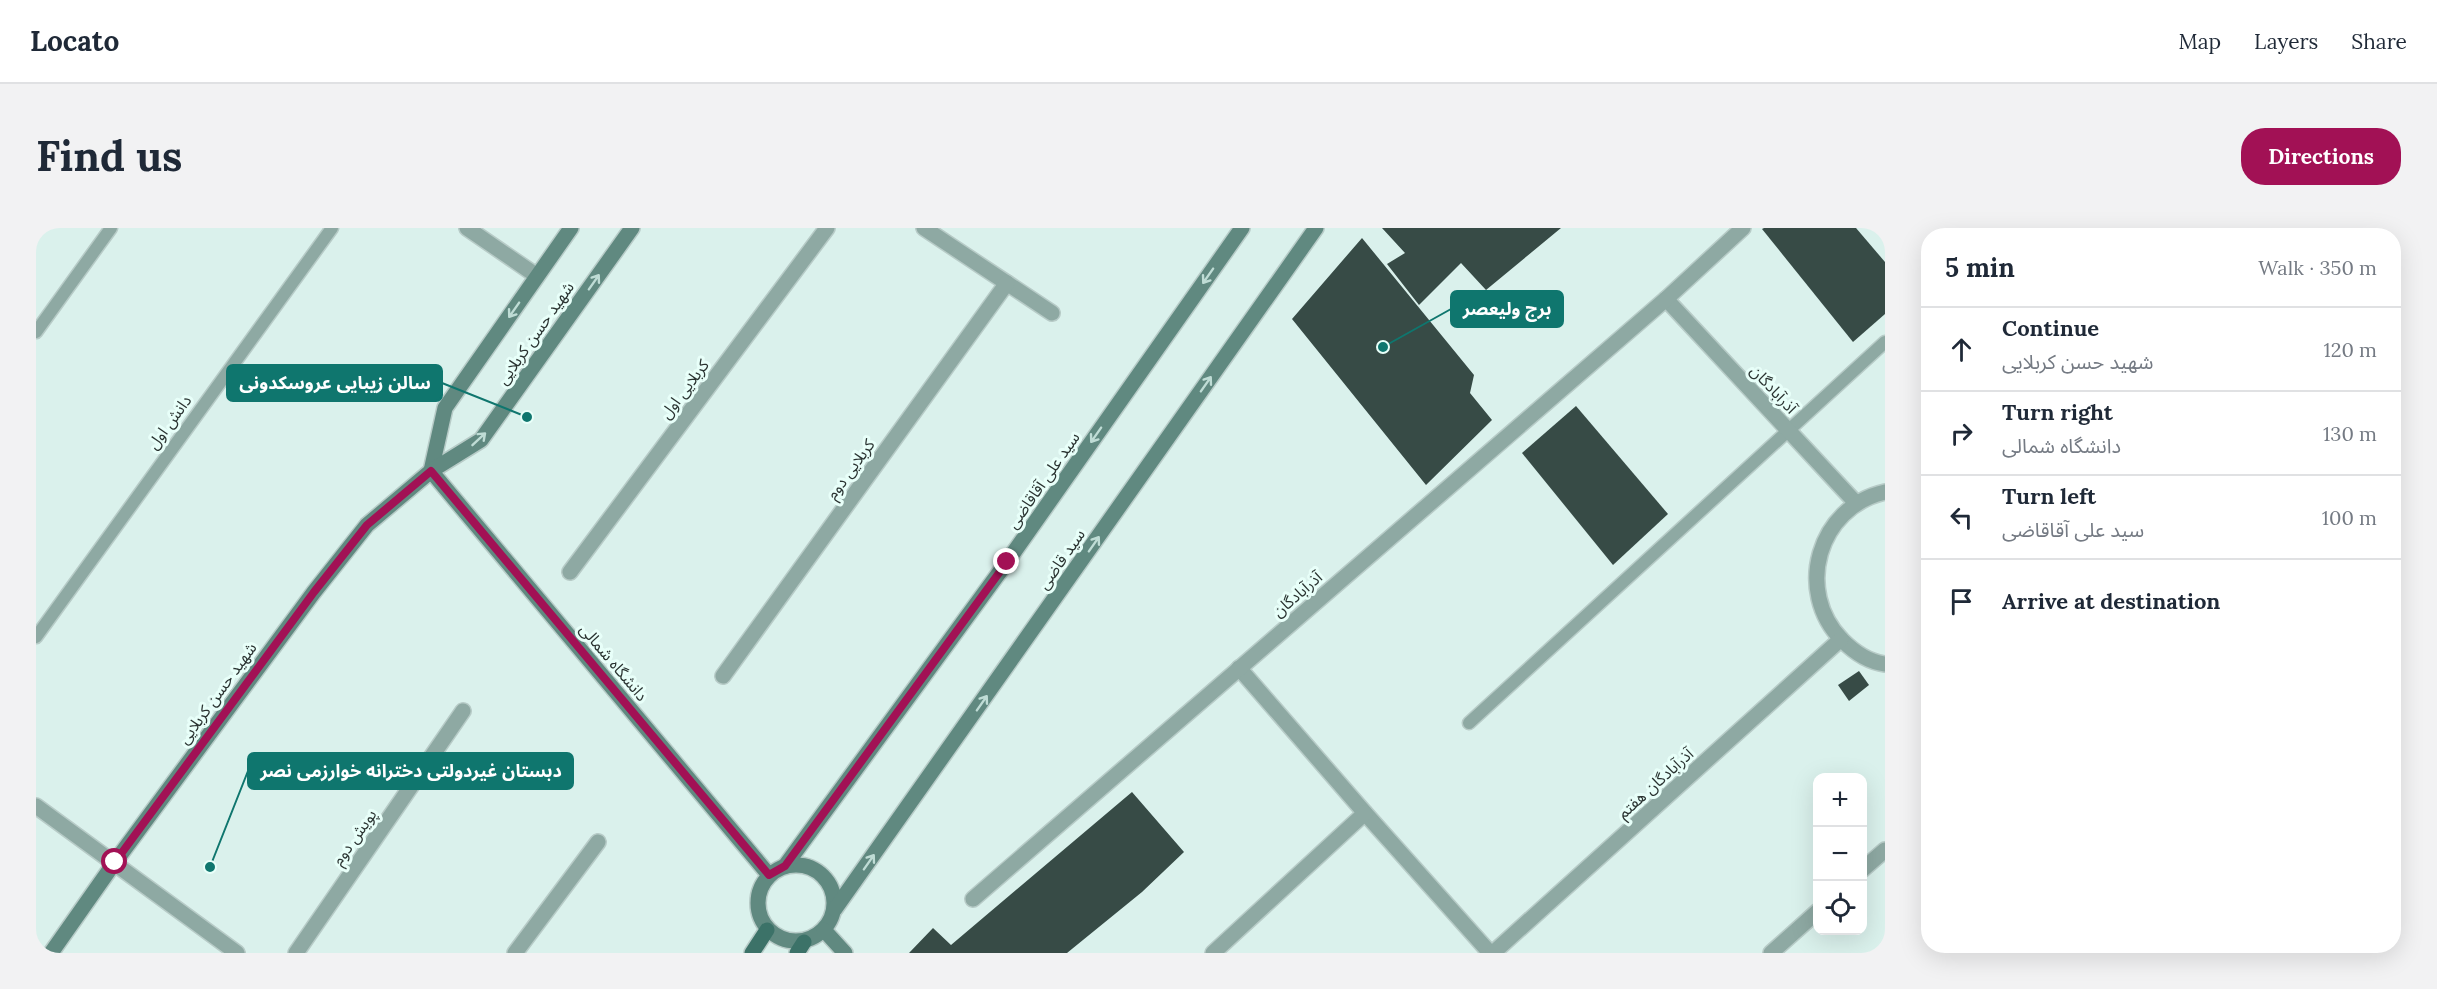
<!DOCTYPE html>
<html lang="en">
<head>
<meta charset="utf-8">
<style>
  :root { --surface:#fff; --page:#f2f2f3; --text:#1f2937; --muted:#747a83; --line:#e0e1e3; --accent:#a21155 }
  body { margin:0; font-family:Lora,"Noto Sans Arabic",serif; background:var(--page); color:var(--text) }
  .controls { position:absolute; right:18px; bottom:18px; display:grid; overflow:hidden; border-radius:12px; box-shadow:0 6px 24px #0002 }
  .controls button { width:54px; height:54px; display:grid; place-items:center; padding:0; border:0; border-bottom:2px solid var(--line); background:var(--surface); color:var(--text); font:30px sans-serif }
  .stop { position:absolute; width:18px; height:18px; margin:-14px; border:4px solid #a21155; border-radius:50%; background:#fff }
  .stop.end { background:#a21155; border-color:#fff; box-shadow:0 2px 6px #0008 }
  .list { margin:0; padding:0; list-style:none }
  h2 { display:flex; justify-content:space-between; align-items:center; height:78px; margin:0; padding:0 24px; font-size:26px }
  h2 small { font-size:20px; font-weight:400; color:var(--muted) }
  .list li { display:grid; grid-template-columns:39px 1fr auto; gap:18px; align-items:center; box-sizing:border-box; height:84px; padding:0 24px; border-top:2px solid var(--line) }
  .list b { display:block; font-size:22px; white-space:nowrap }
  .list p { margin:0; font-size:20px; white-space:nowrap; color:var(--muted) }
  .list em { font-size:20px; font-style:normal; color:var(--muted) }
  .icon { flex:none; width:33px; height:33px; fill:none; stroke:currentColor; stroke-width:2; stroke-linecap:round; stroke-linejoin:round }
  .map { position:relative; flex:none; width:1849px; height:725px; overflow:hidden; border-radius:24px }
  header { display:flex; align-items:center; gap:36px; box-sizing:border-box; height:84px; padding:0 30px; background:var(--surface); border-bottom:2px solid var(--line) }
  header strong { font-size:28px }
  nav { display:flex; gap:33px; margin-inline-start:auto; font-size:21px }
  .intro { display:flex; align-items:center; justify-content:space-between; box-sizing:border-box; height:144px; padding:0 36px }
  h1 { margin:0; font-size:42px }
  .button { padding:15px 27px; border-radius:24px; background:var(--accent); color:#fff; font-size:21px; font-weight:700 }
  main { display:flex; gap:36px; padding:0 36px }
  aside { flex:1; background:var(--surface); border-radius:24px; box-shadow:0 6px 24px #0002 }
  .map>svg:first-child { display:block }
  .building { fill:#374b46 }
  .lines { fill:none; stroke-linecap:round; stroke-linejoin:round }
  .lane-casing { stroke:#b7cbc7; stroke-width:15 }
  .street-casing { stroke:#b7cbc7; stroke-width:18 }
  .secondary-casing { stroke:#b7cbc7; stroke-width:18 }
  .primary-casing { stroke:#b7cbc7; stroke-width:18 }
  .lane { stroke:#8ea9a3; stroke-width:12 }
  .street { stroke:#8ea9a3; stroke-width:15 }
  .secondary { stroke:#608980; stroke-width:15 }
  .primary { stroke:#3c7268; stroke-width:15 }
  .oneway { stroke:#bfdcd5 }
  .route { stroke:#a21155; stroke-width:8 }
  .labels { text-anchor:middle; stroke-width:6; stroke-linejoin:round; paint-order:stroke }
  .street-label { font-size:16px; fill:#2a3331; stroke:#e8fff9 }
  .leader { fill:none; stroke:#0f766e; stroke-width:2 }
  .callout-dot { fill:#0f766e; stroke:#e8fff9; stroke-width:2 }
  .callout { fill:#0f766e; stroke:#0f766e; stroke-width:2 }
  .callout-label { font-size:18px; text-anchor:middle; font-weight:bold; fill:#fff }
</style>
</head>
<body>
<header>
<strong>Locato</strong>
<nav><a>Map</a><a>Layers</a><a>Share</a></nav>
</header>
<div class="intro"><h1>Find us</h1><a class="button">Directions</a></div>
<main>
<div class="map">
<svg width="1849" height="725" viewBox="0 0 1849 725">
  <rect width="100%" height="100%" fill="#daf1ec"/>
  <g class="building">
    <path d="M1346 0H1525L1450 62 1425 35 1383 77 1351 36 1369 25Z"/>
    <path d="M1728 0H1820L1849 34V86L1817 114 1726 1Z"/>
    <path d="M1326 10 1438 147 1434 165 1456 192 1390 257 1256 91Z"/>
    <path d="M1540 178 1632 286 1577 337 1486 225Z"/>
    <path d="M1823 443 1833 457 1813 473 1802 457Z"/>
    <path d="M1096 564 1148 624 1106 664 1031 725H873L897 700 915 717Z"/>
  </g>
  <g class="lines">
    <defs>
      <g id="lane">
        <path d="M0 104 75 0"/>
        <path d="M0 409 296 0"/>
        <path d="M1433 495 1849 114"/>
      </g>
      <g id="street">
        <path d="M431 0 501 48"/>
        <path d="M888 0 1016 85"/>
        <path d="M1630 71 1820 275"/>
        <path d="M1849 264C1782 279 1758 363 1806 412 1817 423 1833 434 1849 436"/>
        <path d="M534 344 791 0"/>
        <path d="M1203 440 1329 585 1454 725"/>
        <path d="M687 448 971 55"/>
        <path d="M0 578 201 725"/>
        <path d="M1826 642 1849 622"/>
        <path d="M937 671 1630 71 1707 0"/>
        <path d="M260 725 427 483"/>
        <path d="M479 725 562 614"/>
        <path d="M1177 725 1329 585"/>
        <path d="M1457 725 1805 411"/>
        <path d="M1735 725 1782 683"/>
      </g>
      <g id="secondary">
        <path d="M395 243 733 647"/>
        <path d="M395 243 409 180 535 0"/>
        <circle cx="760" cy="675" r="38"/>
        <path d="M749 638 971 334 1206 0"/>
        <path d="M799 681 1280 0"/>
        <path d="M788 702 809 725"/>
        <path d="M15 725 79 634 278 364 331 297 395 243 445 212 596 0"/>
      </g>
      <g id="primary">
        <path d="M716 725 731 702"/>
        <path d="M761 725 768 714"/>
      </g>
    </defs>
    <use href="#lane" class="lane-casing"/>
    <use href="#street" class="street-casing"/>
    <use href="#secondary" class="secondary-casing"/>
    <use href="#primary" class="primary-casing"/>
    <use href="#lane" class="lane"/>
    <use href="#street" class="street"/>
    <use href="#secondary" class="secondary"/>
    <use href="#primary" class="primary"/>
  </g>
  <defs><path id="oneway-shaft" d="M-6 0H5M1.5-3L5.5 0L1.5 3" fill="none" stroke-width="1.6" stroke-linecap="round" stroke-linejoin="round" transform="scale(1.5)"/></defs>
  <g class="oneway">
    <use href="#oneway-shaft" transform="translate(1172 48) rotate(125)"/>
    <use href="#oneway-shaft" transform="translate(558 54) rotate(-55)"/>
    <use href="#oneway-shaft" transform="translate(478 82) rotate(125)"/>
    <use href="#oneway-shaft" transform="translate(1170 156) rotate(-55)"/>
    <use href="#oneway-shaft" transform="translate(1060 207) rotate(125)"/>
    <use href="#oneway-shaft" transform="translate(443 211) rotate(-43)"/>
    <use href="#oneway-shaft" transform="translate(1058 316) rotate(-55)"/>
    <use href="#oneway-shaft" transform="translate(946 475) rotate(-55)"/>
    <use href="#oneway-shaft" transform="translate(833 634) rotate(-55)"/>
  </g>
  <g class="lines">
    <path class="route" d="M79 634 278 364 331 297 395 243 733 647 749 638 971 334"/>
  </g>
  <g class="labels">
    <g class="street-label">
      <text transform="translate(499 105) rotate(-55)" y="6">شهید حسن کربلایی</text>
      <text transform="translate(648 161) rotate(-53)" y="6">کربلایی اول</text>
      <text transform="translate(1738 161) rotate(47)" y="6">آذرآبادگان</text>
      <text transform="translate(133 194) rotate(-54)" y="6">دانش اول</text>
      <text transform="translate(814 241) rotate(-54)" y="6">کربلایی دوم</text>
      <text transform="translate(1007 252) rotate(-55)" y="6">سید علی آقاقاضی</text>
      <text transform="translate(1025 331) rotate(-55)" y="6">سید قاضی</text>
      <text transform="translate(1261 366) rotate(-41)" y="6">آذرآبادگان</text>
      <text transform="translate(578 434) rotate(50)" y="6">دانشگاه شمالی</text>
      <text transform="translate(181 465) rotate(-54)" y="6">شهید حسن کربلایی</text>
      <text transform="translate(1619 555) rotate(-42)" y="6">آذرآبادگان هفتم</text>
      <text transform="translate(318 609) rotate(-55)" y="6">پویش دوم</text>
    </g>
  </g>
  <path class="leader" d="M1347 119L1415 81M491 189L406 155M174 639L212 543"/>
  <g class="callout-dot">
    <circle cx="1347" cy="119" r="6"/>
    <circle cx="491" cy="189" r="6"/>
    <circle cx="174" cy="639" r="6"/>
  </g>
  <g class="callout">
    <rect x="1415" y="63" width="112" height="36" rx="6"/>
    <rect x="191" y="137" width="215" height="36" rx="6"/>
    <rect x="212" y="525" width="325" height="36" rx="6"/>
  </g>
  <g class="callout-label">
    <text x="1471" y="87">برج ولیعصر</text>
    <text x="299" y="161">سالن زیبایی عروسکدونی</text>
    <text x="375" y="549">دبستان غیردولتی دخترانه خوارزمی نصر</text>
  </g>
</svg>
<div class="controls">
<button>+</button>
<button>−</button>
<button><svg class="icon" aria-label="locate" viewBox="0 0 24 24"><circle cx="12" cy="12" r="6"/><path d="M12 2v4M12 18v4M2 12h4M18 12h4"/></svg></button>
</div>
<div class="stop" style="left:79px;top:634px"></div>
<div class="stop end" style="left:971px;top:334px"></div>
</div>
<aside>
<h2>5 min<small>Walk · 350 m</small></h2>
<ul class="list">
<li><svg class="icon" aria-label="ahead" viewBox="0 0 24 24"><path d="M12 20V5M6 11l6-6 6 6"/></svg><div><b>Continue</b><p>شهید حسن کربلایی</p></div><em>120 m</em></li>
<li><svg class="icon" aria-label="right" viewBox="0 0 24 24"><path d="M7 20v-9h11M14 6l5 5-5 5"/></svg><div><b>Turn right</b><p>دانشگاه شمالی</p></div><em>130 m</em></li>
<li><svg class="icon" aria-label="left" viewBox="0 0 24 24"><path d="M17 20v-9H6M10 6l-5 5 5 5"/></svg><div><b>Turn left</b><p>سید علی آقاقاضی</p></div><em>100 m</em></li>
<li><svg class="icon" aria-label="arrive" viewBox="0 0 24 24"><path d="M6 21V4h12l-3 4 3 4H6"/></svg><div><b>Arrive at destination</b></div></li>
</ul>
</aside>
</main>
</body>
</html>
